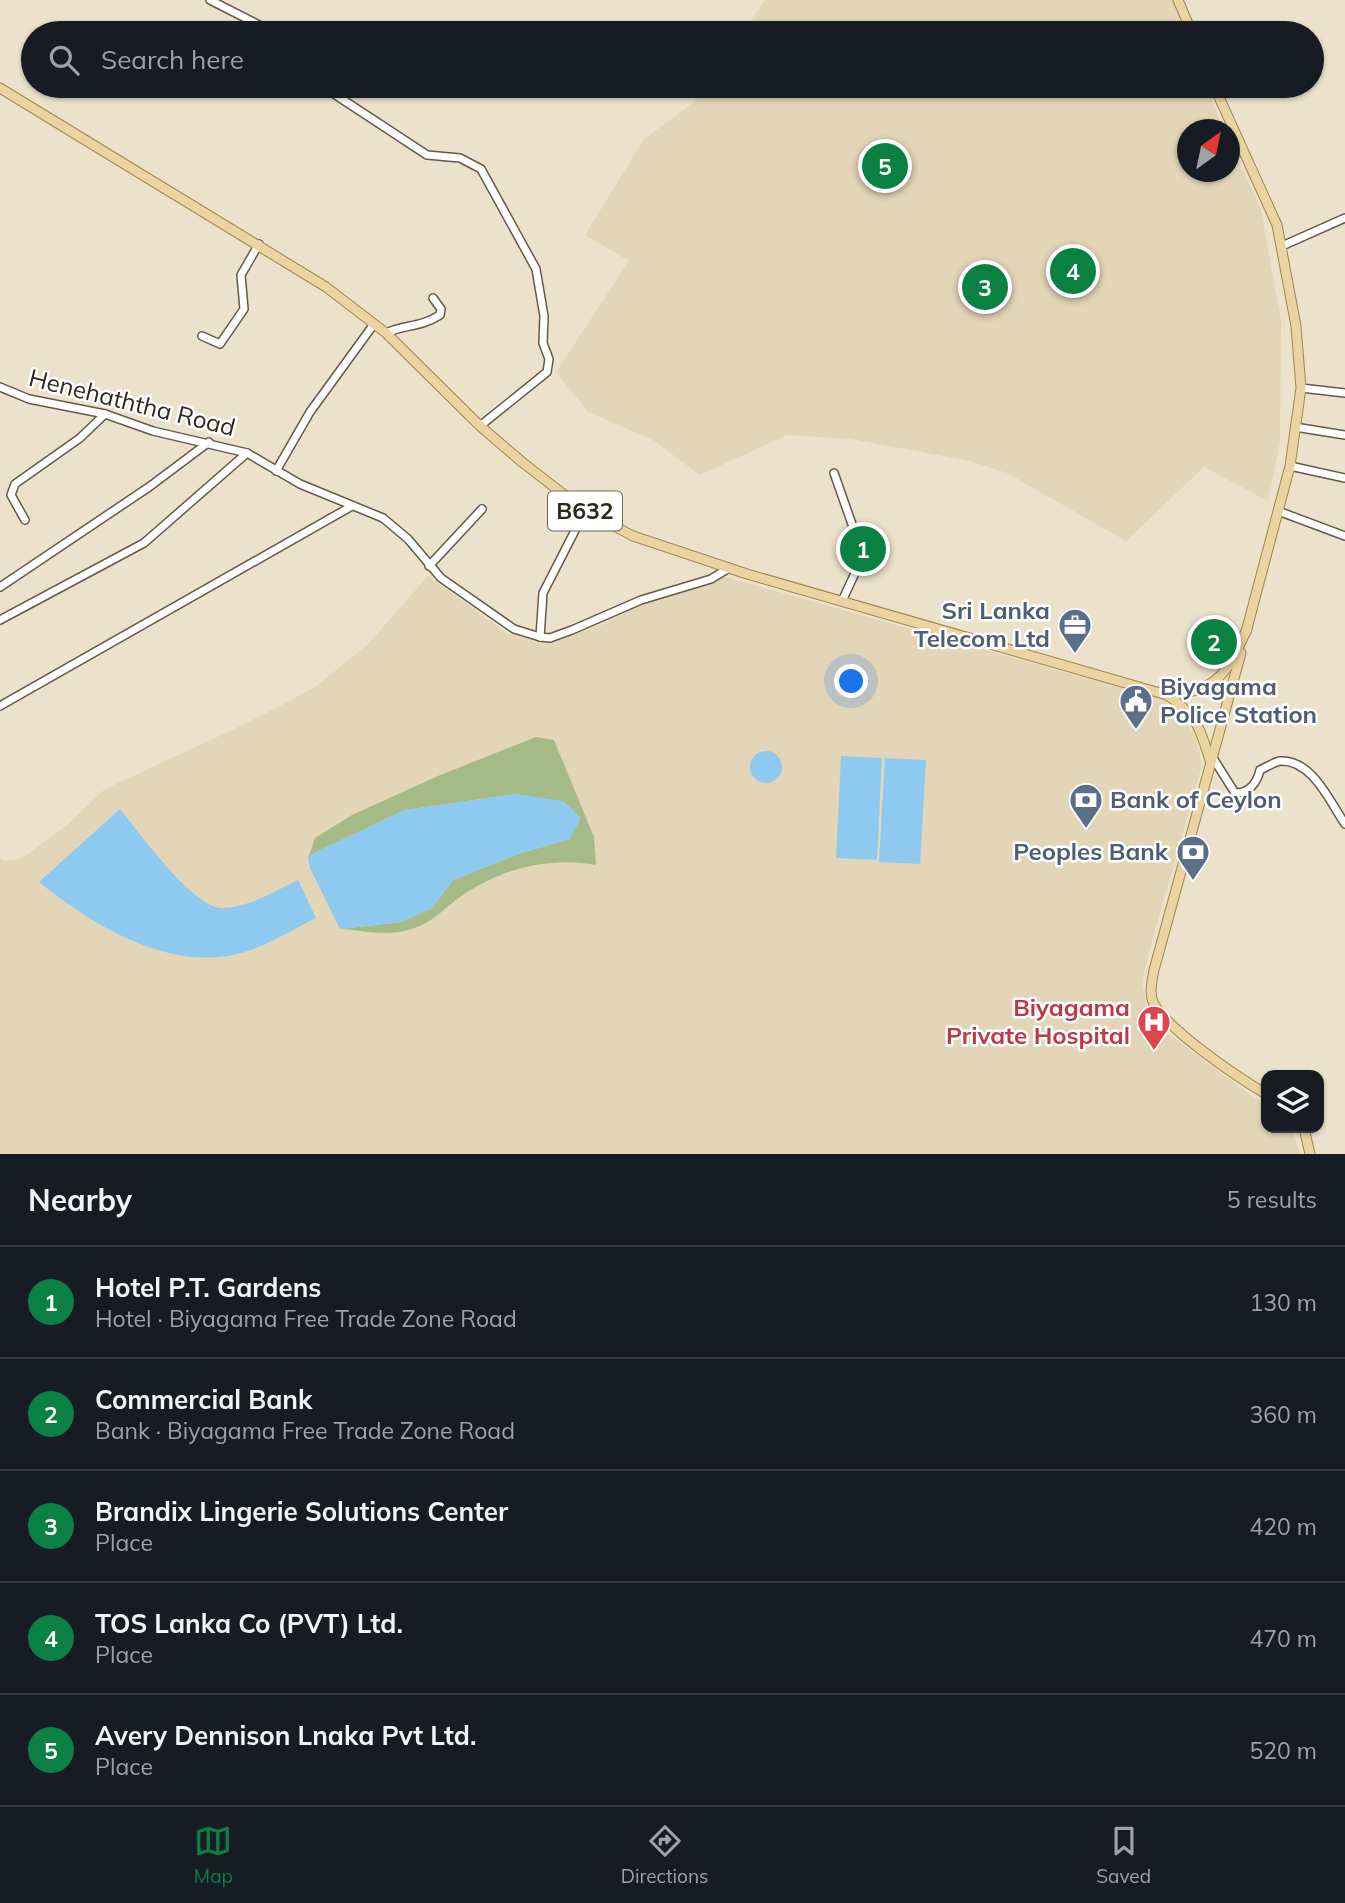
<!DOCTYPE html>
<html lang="en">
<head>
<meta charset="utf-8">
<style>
  :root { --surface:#171b24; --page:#242831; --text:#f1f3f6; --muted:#9ea1a6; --line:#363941; --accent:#0b8043 }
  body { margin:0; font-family:Mulish,sans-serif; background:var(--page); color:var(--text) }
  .controls { position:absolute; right:21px; bottom:21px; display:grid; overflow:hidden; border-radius:14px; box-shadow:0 2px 5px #0004 }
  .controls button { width:63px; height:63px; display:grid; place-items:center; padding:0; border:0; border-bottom:2px solid var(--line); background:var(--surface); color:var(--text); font:35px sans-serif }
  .compass { position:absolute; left:1177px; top:119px; width:63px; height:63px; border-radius:50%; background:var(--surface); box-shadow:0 2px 5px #0004; rotate:33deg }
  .you { position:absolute; left:852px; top:682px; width:24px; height:24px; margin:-18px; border:5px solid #fff; border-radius:50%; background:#1a73e8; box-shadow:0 0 0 10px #1a73e833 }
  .badge { display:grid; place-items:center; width:46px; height:46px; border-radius:50%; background:var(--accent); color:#fff; font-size:23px; font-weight:700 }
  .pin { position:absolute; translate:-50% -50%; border:4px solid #fff; box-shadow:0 2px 7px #0006 }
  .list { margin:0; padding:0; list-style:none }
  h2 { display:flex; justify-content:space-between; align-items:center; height:91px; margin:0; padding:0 28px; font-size:30px }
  h2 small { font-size:23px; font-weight:400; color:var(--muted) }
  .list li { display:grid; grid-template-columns:46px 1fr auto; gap:21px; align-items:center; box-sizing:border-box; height:112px; padding:0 28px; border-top:2px solid var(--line) }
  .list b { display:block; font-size:26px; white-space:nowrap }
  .list p { margin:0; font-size:23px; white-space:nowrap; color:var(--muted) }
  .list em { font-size:23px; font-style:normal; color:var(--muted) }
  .icon { flex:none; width:38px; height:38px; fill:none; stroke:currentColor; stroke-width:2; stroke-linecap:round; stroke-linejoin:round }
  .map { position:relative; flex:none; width:1345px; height:1154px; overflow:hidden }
  .search { position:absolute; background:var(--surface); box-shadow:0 2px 5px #0004; left:21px; right:21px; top:21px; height:77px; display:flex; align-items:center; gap:18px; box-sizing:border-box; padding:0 24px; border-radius:38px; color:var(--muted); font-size:26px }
  .sheet { height:651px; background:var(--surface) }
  nav { display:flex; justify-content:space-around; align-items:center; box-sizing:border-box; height:98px; border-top:2px solid var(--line); background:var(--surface); font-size:19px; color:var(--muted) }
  nav a { display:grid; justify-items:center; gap:4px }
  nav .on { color:var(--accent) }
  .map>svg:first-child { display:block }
  .built { fill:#e3d5b7 }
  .green { fill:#a5bb87 }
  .water { fill:#8ecaf0 }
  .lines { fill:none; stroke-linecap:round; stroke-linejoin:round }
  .minor-casing { stroke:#645a47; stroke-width:10 }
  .major-casing { stroke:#9e854a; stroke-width:11 }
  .minor { stroke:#fff; stroke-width:7 }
  .major { stroke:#ead4a1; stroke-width:9 }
  .labels { text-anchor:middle; stroke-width:5; stroke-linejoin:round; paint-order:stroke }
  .shield { fill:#fff; stroke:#6b6862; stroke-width:2 }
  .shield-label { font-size:23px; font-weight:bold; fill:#2b271e }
  .street-label { font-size:24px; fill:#2b271e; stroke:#fff }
  .service-label { font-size:24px; font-weight:bold; fill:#4e5e75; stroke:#fff; text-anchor:end }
  .health-label { font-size:24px; font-weight:bold; fill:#be3a42; stroke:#fff; text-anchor:end }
</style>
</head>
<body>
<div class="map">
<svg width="1345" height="1154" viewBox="0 0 1345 1154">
  <rect width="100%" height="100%" fill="#ece2cb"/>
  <g class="built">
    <path d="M765 0H1172L1185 33H742Z"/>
    <path d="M706 86H1206L1224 129 1188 130V172H1230V142L1261 209 1281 322 1280 442 1268 501 1204 467 1126 541 1007 473 970 461 851 439 787 435 700 475 653 440 588 412 556 372 629 261 585 235 644 139 694 102Z"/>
    <path d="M428 576 507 633 540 643H553L601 625 652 599 725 577 1164 700 1183 718 1196 737 1202 765 1149 952 1142 981 1147 1006 1152 1021 1266 1107V1128H1291L1301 1154H0V858L5 861 22 858 66 826 105 789 243 725 314 688 368 644Z"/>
  </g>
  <path class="green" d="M536 737 554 740 594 837 596 865C550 856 501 869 463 895 441 910 432 925 404 931 385 936 359 930 340 929L401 922 432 908 453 880 521 853 570 839 515 794 405 810 314 853 308 859 315 838 352 815 438 776Z"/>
  <g class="water">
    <circle cx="766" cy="767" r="16"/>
    <path d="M841 756 882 758 877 860 836 858Z"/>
    <path d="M885 758 926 760 920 864 879 862Z"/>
    <path d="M515 794 563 801 581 818 570 839 521 853 453 880 432 908 401 922 340 929 310 868 308 859 314 853 405 810Z"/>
    <path d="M120 809C139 832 193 908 222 908 248 908 275 891 298 880L316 918C290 931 262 949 233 955 164 969 91 924 39 882Z"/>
  </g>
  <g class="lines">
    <defs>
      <g id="minor">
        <path d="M210 0 275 33"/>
        <path d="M322 86 427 155 460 158 481 169 536 269 544 316 543 343 549 359 547 372 480 426"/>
        <path d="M1282 246 1345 218"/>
        <path d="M386 333C406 324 419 328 440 315L441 309 433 298"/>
        <path d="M202 336 220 344 244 309 241 275 259 244"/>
        <path d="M0 387 29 399 105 414 153 431 247 453 300 484 383 518 408 539 441 578 514 629 540 637 550 638 572 630 641 600 711 579 729 568"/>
        <path d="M1301 388 1345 393"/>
        <path d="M1295 427 1345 435"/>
        <path d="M1290 466 1345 478"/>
        <path d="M276 471 310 412 374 324"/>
        <path d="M834 473 866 564 856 571 842 601"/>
        <path d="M1278 511 1345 536"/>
        <path d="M25 520 11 495 15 484 80 438 105 414"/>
        <path d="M429 566 482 509"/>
        <path d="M0 587 149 487 209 442"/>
        <path d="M0 620 144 543 247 453"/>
        <path d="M540 637 543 593 585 511"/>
        <path d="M0 706 352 506"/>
        <path d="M1213 758 1235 793C1249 793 1257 783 1260 770 1265 768 1274 762 1280 761 1312 759 1330 802 1345 824"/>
      </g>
      <g id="major">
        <path d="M1178 0 1192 33"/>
        <path d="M1214 86 1277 225 1296 326 1301 388 1290 466 1246 632"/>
        <path d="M0 88 326 287 386 333 480 426 522 462 585 511 603 520 633 536 747 574 1167 695C1219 691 1227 673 1247 629"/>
        <path d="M1241 653 1154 970C1152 981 1149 992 1153 1002 1166 1029 1239 1078 1266 1094"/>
        <path d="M1167 695C1197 715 1201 730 1211 764"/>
        <path d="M1304 1128 1310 1154"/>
      </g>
    </defs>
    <use href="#minor" class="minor-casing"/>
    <use href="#major" class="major-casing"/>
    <use href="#minor" class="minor"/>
    <use href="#major" class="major"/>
  </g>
  <defs>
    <symbol id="office-pin" viewBox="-11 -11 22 30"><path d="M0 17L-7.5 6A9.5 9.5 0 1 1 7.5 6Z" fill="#5c6f8a" stroke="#fff"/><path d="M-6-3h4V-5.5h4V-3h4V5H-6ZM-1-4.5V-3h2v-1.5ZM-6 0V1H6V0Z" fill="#fff"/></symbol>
    <symbol id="civic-pin" viewBox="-11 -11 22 30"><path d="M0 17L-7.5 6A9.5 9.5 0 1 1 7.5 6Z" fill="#5c6f8a" stroke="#fff"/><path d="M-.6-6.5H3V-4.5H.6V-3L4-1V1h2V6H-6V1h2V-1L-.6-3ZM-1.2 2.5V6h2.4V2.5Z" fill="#fff"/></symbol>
    <symbol id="bank-pin" viewBox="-11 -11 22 30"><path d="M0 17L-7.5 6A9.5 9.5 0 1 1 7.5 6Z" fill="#5c6f8a" stroke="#fff"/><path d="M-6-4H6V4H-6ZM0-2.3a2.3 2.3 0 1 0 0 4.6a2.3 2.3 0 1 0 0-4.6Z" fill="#fff"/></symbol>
    <symbol id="hospital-pin" viewBox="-11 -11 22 30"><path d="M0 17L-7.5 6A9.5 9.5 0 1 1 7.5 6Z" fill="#e0444e" stroke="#fff"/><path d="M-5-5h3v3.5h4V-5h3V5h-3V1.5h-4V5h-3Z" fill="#fff"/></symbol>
  </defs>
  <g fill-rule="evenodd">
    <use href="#office-pin" x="1056" y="606" width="38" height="52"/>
    <use href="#civic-pin" x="1117" y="682" width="38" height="52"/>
    <use href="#bank-pin" x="1067" y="781" width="38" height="52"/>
    <use href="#bank-pin" x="1174" y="833" width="38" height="52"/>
    <use href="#hospital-pin" x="1135" y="1003" width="38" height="52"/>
  </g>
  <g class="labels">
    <rect class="shield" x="548" y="491.5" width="74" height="39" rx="5"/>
    <g class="shield-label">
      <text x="585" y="519">B632</text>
    </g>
    <g class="street-label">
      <text transform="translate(132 403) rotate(14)" y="8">Henehaththa Road</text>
    </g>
    <g class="service-label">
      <text x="1050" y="619">Sri Lanka<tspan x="1050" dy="28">Telecom Ltd</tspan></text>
      <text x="1160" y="695" text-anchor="start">Biyagama<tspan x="1160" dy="28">Police Station</tspan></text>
      <text x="1110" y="808" text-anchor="start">Bank of Ceylon</text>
      <text x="1168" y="860">Peoples Bank</text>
    </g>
    <g class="health-label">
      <text x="1130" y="1016">Biyagama<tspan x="1130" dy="28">Private Hospital</tspan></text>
    </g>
  </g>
</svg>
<div class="controls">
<button><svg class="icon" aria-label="layers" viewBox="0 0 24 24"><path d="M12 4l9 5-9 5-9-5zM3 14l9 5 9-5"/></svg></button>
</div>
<svg class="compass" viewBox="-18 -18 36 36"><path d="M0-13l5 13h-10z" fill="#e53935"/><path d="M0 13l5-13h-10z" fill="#9ea1a6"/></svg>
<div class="you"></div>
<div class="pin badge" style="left:863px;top:549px">1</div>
<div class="pin badge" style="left:1214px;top:642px">2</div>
<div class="pin badge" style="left:985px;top:287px">3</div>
<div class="pin badge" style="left:1073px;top:271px">4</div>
<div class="pin badge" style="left:885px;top:166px">5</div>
<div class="search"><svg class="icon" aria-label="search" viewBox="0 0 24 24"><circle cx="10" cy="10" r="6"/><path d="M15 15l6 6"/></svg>Search here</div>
</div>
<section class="sheet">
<h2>Nearby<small>5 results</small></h2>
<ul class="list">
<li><span class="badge">1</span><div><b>Hotel P.T. Gardens</b><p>Hotel · Biyagama Free Trade Zone Road</p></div><em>130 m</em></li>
<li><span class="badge">2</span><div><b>Commercial Bank</b><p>Bank · Biyagama Free Trade Zone Road</p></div><em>360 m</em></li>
<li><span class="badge">3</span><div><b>Brandix Lingerie Solutions Center</b><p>Place</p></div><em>420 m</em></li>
<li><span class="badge">4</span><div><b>TOS Lanka Co (PVT) Ltd.</b><p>Place</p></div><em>470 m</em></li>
<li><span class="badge">5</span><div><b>Avery Dennison Lnaka Pvt Ltd.</b><p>Place</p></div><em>520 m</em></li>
</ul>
</section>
<nav>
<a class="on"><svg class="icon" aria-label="map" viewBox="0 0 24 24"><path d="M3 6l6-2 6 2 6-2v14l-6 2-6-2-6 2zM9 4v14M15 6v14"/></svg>Map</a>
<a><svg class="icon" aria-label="directions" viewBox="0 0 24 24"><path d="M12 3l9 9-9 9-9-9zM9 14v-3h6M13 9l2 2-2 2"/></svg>Directions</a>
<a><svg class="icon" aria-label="saved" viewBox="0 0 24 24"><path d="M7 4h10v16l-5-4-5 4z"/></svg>Saved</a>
</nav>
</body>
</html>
